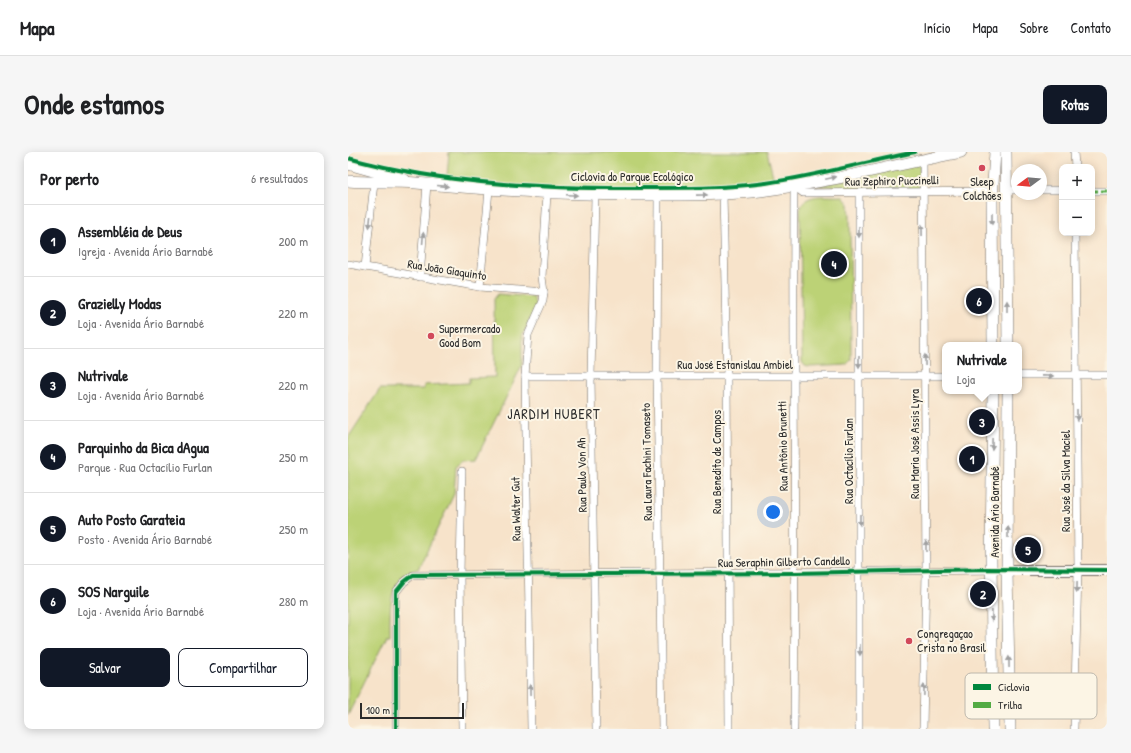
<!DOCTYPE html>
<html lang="pt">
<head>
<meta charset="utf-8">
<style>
  :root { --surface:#fff; --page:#f6f6f6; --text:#202124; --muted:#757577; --line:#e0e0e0; --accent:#111827 }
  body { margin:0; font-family:"Patrick Hand",sans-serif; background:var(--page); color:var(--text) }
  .controls { position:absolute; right:12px; top:12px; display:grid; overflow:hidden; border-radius:8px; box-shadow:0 2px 10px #0003 }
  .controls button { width:36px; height:36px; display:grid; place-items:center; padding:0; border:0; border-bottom:1px solid var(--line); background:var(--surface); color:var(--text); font:20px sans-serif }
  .compass { position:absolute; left:663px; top:12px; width:36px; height:36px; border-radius:50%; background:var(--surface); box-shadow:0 2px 10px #0003; rotate:254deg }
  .scale { position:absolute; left:12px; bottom:10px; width:104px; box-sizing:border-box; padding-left:4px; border:2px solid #2b2b2b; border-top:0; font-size:11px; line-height:14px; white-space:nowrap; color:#2b2b2b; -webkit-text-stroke:3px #fcf5e5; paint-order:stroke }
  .you { position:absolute; left:425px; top:360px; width:14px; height:14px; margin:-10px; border:3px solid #fff; border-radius:50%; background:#1a73e8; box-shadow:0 0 0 6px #1a73e833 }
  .badge { display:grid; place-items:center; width:26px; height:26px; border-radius:50%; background:var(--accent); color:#fff; font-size:13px; font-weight:700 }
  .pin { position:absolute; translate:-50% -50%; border:2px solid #fff; box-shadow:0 1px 4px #0006 }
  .popup { position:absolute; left:594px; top:190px; width:80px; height:52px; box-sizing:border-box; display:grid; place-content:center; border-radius:8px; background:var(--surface); filter:drop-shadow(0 1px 3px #0005); font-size:13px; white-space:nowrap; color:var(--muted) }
  .popup b { font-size:15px; color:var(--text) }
  .popup::after { content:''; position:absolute; left:50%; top:100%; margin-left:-8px; border:8px solid transparent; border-top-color:var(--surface) }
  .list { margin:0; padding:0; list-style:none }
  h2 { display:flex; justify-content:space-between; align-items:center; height:52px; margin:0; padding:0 16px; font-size:17px }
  h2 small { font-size:13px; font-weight:400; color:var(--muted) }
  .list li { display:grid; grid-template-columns:26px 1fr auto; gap:12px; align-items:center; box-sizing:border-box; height:72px; padding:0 16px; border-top:1px solid var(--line) }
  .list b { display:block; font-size:15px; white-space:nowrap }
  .list p { margin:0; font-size:13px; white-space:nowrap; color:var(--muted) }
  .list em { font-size:13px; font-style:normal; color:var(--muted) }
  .actions { display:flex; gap:8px; padding:12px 16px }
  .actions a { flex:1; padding:9px 0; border:1px solid var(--accent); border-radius:8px; text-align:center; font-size:14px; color:var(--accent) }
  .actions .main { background:var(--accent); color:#fff }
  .map { position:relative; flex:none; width:759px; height:577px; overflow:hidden; border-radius:8px }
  header { display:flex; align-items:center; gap:24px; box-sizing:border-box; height:56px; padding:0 20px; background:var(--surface); border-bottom:1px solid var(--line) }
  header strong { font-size:19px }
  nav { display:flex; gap:22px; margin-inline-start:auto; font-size:14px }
  .intro { display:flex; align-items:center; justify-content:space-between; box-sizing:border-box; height:96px; padding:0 24px }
  h1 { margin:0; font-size:28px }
  .button { padding:10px 18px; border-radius:8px; background:var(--accent); color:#fff; font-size:14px; font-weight:700 }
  main { display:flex; gap:24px; padding:0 24px }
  aside { flex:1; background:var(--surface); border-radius:8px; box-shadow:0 2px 10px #0003 }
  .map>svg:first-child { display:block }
  .green { fill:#bcd276; stroke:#747e50 }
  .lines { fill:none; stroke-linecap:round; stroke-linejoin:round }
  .street-casing { stroke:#726b63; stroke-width:8 }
  .secondary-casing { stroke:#726b63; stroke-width:12 }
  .primary-casing { stroke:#726b63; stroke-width:12 }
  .street { stroke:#fff; stroke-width:7 }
  .secondary { stroke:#fff; stroke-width:10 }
  .primary { stroke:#fff; stroke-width:11 }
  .quiet { stroke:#54ab44; stroke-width:3; stroke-dasharray:6 3; stroke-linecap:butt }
  .cycleway-casing { stroke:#fcf5e5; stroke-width:6 }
  .cycleway { stroke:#00873e; stroke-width:4 }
  .oneway { fill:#a0a0a0 }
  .poi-dot { fill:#d1495b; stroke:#fcf5e5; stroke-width:1.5 }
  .labels { text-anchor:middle; stroke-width:4; stroke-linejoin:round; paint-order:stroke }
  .street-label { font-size:12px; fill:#2b2b2b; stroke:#fcf5e5 }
  .poi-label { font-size:12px; fill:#2b2b2b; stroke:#fcf5e5; text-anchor:start }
  .quarter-label { font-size:14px; letter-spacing:1px; fill:#2b2b2b; stroke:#fcf5e5 }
  .key { fill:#fcf5e5; stroke:#bdb8ad; stroke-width:1 }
  .key-label { font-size:11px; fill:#2b2b2b }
</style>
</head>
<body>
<header>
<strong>Mapa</strong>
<nav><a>Início</a><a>Mapa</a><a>Sobre</a><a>Contato</a></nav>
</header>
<div class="intro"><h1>Onde estamos</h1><a class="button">Rotas</a></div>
<main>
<aside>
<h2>Por perto<small>6 resultados</small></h2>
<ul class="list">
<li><span class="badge">1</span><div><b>Assembléia de Deus</b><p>Igreja · Avenida Ário Barnabé</p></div><em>200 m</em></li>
<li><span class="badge">2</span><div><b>Grazielly Modas</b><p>Loja · Avenida Ário Barnabé</p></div><em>220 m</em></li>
<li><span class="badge">3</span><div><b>Nutrivale</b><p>Loja · Avenida Ário Barnabé</p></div><em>220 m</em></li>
<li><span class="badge">4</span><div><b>Parquinho da Bica dAgua</b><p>Parque · Rua Octacílio Furlan</p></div><em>250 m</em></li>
<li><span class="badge">5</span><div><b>Auto Posto Garateia</b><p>Posto · Avenida Ário Barnabé</p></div><em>250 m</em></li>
<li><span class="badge">6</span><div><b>SOS Narguile</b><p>Loja · Avenida Ário Barnabé</p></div><em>280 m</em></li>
</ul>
<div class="actions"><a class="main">Salvar</a><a>Compartilhar</a></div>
</aside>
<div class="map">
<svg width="759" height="577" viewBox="0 0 759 577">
  <rect width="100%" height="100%" fill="#fcf5e5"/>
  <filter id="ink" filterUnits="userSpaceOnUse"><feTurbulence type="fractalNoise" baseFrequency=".025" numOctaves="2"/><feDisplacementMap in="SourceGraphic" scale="8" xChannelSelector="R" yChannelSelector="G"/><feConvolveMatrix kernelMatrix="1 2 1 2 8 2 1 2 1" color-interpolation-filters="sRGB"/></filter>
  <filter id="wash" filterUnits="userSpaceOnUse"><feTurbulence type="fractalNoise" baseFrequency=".012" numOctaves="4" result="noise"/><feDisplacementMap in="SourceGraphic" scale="16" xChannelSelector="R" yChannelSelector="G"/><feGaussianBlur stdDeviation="0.9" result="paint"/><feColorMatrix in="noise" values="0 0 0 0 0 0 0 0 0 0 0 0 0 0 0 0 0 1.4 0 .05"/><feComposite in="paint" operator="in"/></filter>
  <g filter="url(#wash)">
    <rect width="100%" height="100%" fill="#f7e3ca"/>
    <g class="green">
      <path d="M101 0H419L427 32 368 39 247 40 102 29 99 25Z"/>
      <path d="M572 11 571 37 468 34Z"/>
      <path d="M494 44 501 52 502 65 503 208 498 213 461 215 457 214 454 210 452 55C459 40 480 45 494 44Z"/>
      <path d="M150 142 185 145 188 154 174 185V213L128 307 115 308 108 314 106 342 70 417C39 424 42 459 42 484H39L0 563V286L32 237H76V233L121 231V226L147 225 146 147Z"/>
    </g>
  </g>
  <g filter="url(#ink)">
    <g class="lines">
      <defs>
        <g id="street">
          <path d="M726 0 727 15"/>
          <path d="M575 7 578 419 575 577"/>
          <path d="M446 34 455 41 645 39"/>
          <path d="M658 38H669"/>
          <path d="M693 38H714"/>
          <path d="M744 39H759"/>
          <path d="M375 42 379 225 381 577"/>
          <path d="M310 43 309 224 314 577"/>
          <path d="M247 44 243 224 248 577"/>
          <path d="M0 112 132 135 196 140"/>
          <path d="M17 115 26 31"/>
          <path d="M72 125 79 32"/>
          <path d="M132 135 141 38"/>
          <path d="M671 223H759"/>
          <path d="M177 224H597"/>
          <path d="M114 319 112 422 114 577"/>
          <path d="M48 577V440L56 430 65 423 659 418"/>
          <path d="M183 577 177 224 180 183 195 149 196 140 194 125 199 42"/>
          <path d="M446 577C448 396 445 215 446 34"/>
          <path d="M511 577V41"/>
          <path d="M726 577 730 419 727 81"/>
        </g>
        <path id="secondary" d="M659 418H759"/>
        <g id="primary">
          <path d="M658 0 660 193"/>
          <path d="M0 12 57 28"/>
          <path d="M0 29C23 31 46 29 68 31 152 39 235 44 319 43 350 43 381 43 412 39 479 31 546 13 613 0"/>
          <path d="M645 193 644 48 647 0"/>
          <path d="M645 239 643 407 645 577"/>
          <path d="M660 239 659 418 662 577"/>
        </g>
      </defs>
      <use href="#street" class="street-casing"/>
      <use href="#secondary" class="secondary-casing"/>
      <use href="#primary" class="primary-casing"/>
      <use href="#street" class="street"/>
      <use href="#secondary" class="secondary"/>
      <use href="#primary" class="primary"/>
      <path class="quiet" d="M744 39H759"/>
      <defs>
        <g id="cycleway">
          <path d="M0 6C97 33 203 37 303 36 342 36 380 36 418 31 468 24 517 10 567 0"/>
          <path d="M48 577V440L56 430 65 423 447 421 638 417 759 418"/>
        </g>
      </defs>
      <use href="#cycleway" class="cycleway-casing"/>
      <use href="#cycleway" class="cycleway"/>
    </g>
    <defs><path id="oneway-solid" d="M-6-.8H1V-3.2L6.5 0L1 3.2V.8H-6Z"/></defs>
    <g class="oneway">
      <use href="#oneway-solid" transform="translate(483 26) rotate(-12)"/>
      <use href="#oneway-solid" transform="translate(95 34) rotate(5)"/>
      <use href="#oneway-solid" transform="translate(224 43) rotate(2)"/>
      <use href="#oneway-solid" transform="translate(354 43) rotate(-1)"/>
      <use href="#oneway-solid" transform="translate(644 67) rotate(90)"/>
      <use href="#oneway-solid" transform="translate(22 70) rotate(96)"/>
      <use href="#oneway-solid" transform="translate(574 78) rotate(-91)"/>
      <use href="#oneway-solid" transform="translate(511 80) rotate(90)"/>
      <use href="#oneway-solid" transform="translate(75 86) rotate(-86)"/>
      <use href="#oneway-solid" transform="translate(659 154) rotate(-90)"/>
      <use href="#oneway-solid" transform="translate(577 208) rotate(-91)"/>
      <use href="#oneway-solid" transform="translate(511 210) rotate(90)"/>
      <use href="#oneway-solid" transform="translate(700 224) rotate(1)"/>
      <use href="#oneway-solid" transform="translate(729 263) rotate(90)"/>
      <use href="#oneway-solid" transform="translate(644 292) rotate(91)"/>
      <use href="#oneway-solid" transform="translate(512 368) rotate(90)"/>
      <use href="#oneway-solid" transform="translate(660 380) rotate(-90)"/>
      <use href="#oneway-solid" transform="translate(578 394) rotate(-90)"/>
      <use href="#oneway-solid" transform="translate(729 435) rotate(91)"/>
      <use href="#oneway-solid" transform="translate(644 464) rotate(89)"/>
      <use href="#oneway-solid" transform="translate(512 498) rotate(90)"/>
      <use href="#oneway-solid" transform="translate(661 510) rotate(-91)"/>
      <use href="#oneway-solid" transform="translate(182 538) rotate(-91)"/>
      <use href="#oneway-solid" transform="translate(576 538) rotate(-89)"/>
    </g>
  </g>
  <g class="poi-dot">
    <circle cx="634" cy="16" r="4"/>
    <circle cx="83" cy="184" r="4"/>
    <circle cx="561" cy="489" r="4"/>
  </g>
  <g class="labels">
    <g class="street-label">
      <text x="284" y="29">Ciclovia do Parque Ecológico</text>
      <text transform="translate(544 29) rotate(-1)" y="4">Rua Zephiro Puccinelli</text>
      <text transform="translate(99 118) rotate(9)" y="4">Rua João Giaquinto</text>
      <text x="387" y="217">Rua José Estanislau Ambiel</text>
      <text transform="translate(567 292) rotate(-90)" y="4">Rua Maria José Assis Lyra</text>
      <text transform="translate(435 294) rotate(-91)" y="4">Rua Antônio Brunetti</text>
      <text transform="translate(501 309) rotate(-90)" y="4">Rua Octacílio Furlan</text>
      <text transform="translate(299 310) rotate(-91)" y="4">Rua Laura Fachini Tomaseto</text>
      <text transform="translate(369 310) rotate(-90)" y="4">Rua Benedito de Campos</text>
      <text transform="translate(234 323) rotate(-91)" y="4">Rua Paulo Von Ah</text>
      <text transform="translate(718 329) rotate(-90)" y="4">Rua José da Silva Maciel</text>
      <text transform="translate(168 357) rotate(-91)" y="4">Rua Walter Gut</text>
      <text transform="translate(647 360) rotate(-90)" y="4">Avenida Ário Barnabé</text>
      <text transform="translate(436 410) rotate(-1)" y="4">Rua Seraphin Gilberto Candello</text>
    </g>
    <g class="poi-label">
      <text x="634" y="34" text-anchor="middle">Sleep<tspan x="634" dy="14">Colchões</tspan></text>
      <text x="91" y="181">Supermercado<tspan x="91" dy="14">Good Bom</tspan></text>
      <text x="569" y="486">Congregaçao<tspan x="569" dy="14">Crista no Brasil</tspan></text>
    </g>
    <g class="quarter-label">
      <text x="206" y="267">JARDIM HUBERT</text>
    </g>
  </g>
  <rect x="617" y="521" width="132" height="46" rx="6" class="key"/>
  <rect x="625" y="532" width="18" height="6" fill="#00873e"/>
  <rect x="625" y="550" width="18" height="6" fill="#54ab44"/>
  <g class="key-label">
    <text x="650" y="539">Ciclovia</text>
    <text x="650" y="557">Trilha</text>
  </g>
</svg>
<div class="controls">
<button>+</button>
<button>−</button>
</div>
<svg class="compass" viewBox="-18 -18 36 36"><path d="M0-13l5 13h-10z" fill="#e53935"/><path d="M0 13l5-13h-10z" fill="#757577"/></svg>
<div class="scale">100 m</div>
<div class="you"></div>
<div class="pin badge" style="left:624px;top:307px">1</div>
<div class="pin badge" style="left:635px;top:442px">2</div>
<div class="pin badge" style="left:634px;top:270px">3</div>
<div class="popup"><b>Nutrivale</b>Loja</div>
<div class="pin badge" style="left:486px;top:112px">4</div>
<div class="pin badge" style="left:680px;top:398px">5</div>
<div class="pin badge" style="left:631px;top:149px">6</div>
</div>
</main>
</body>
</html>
